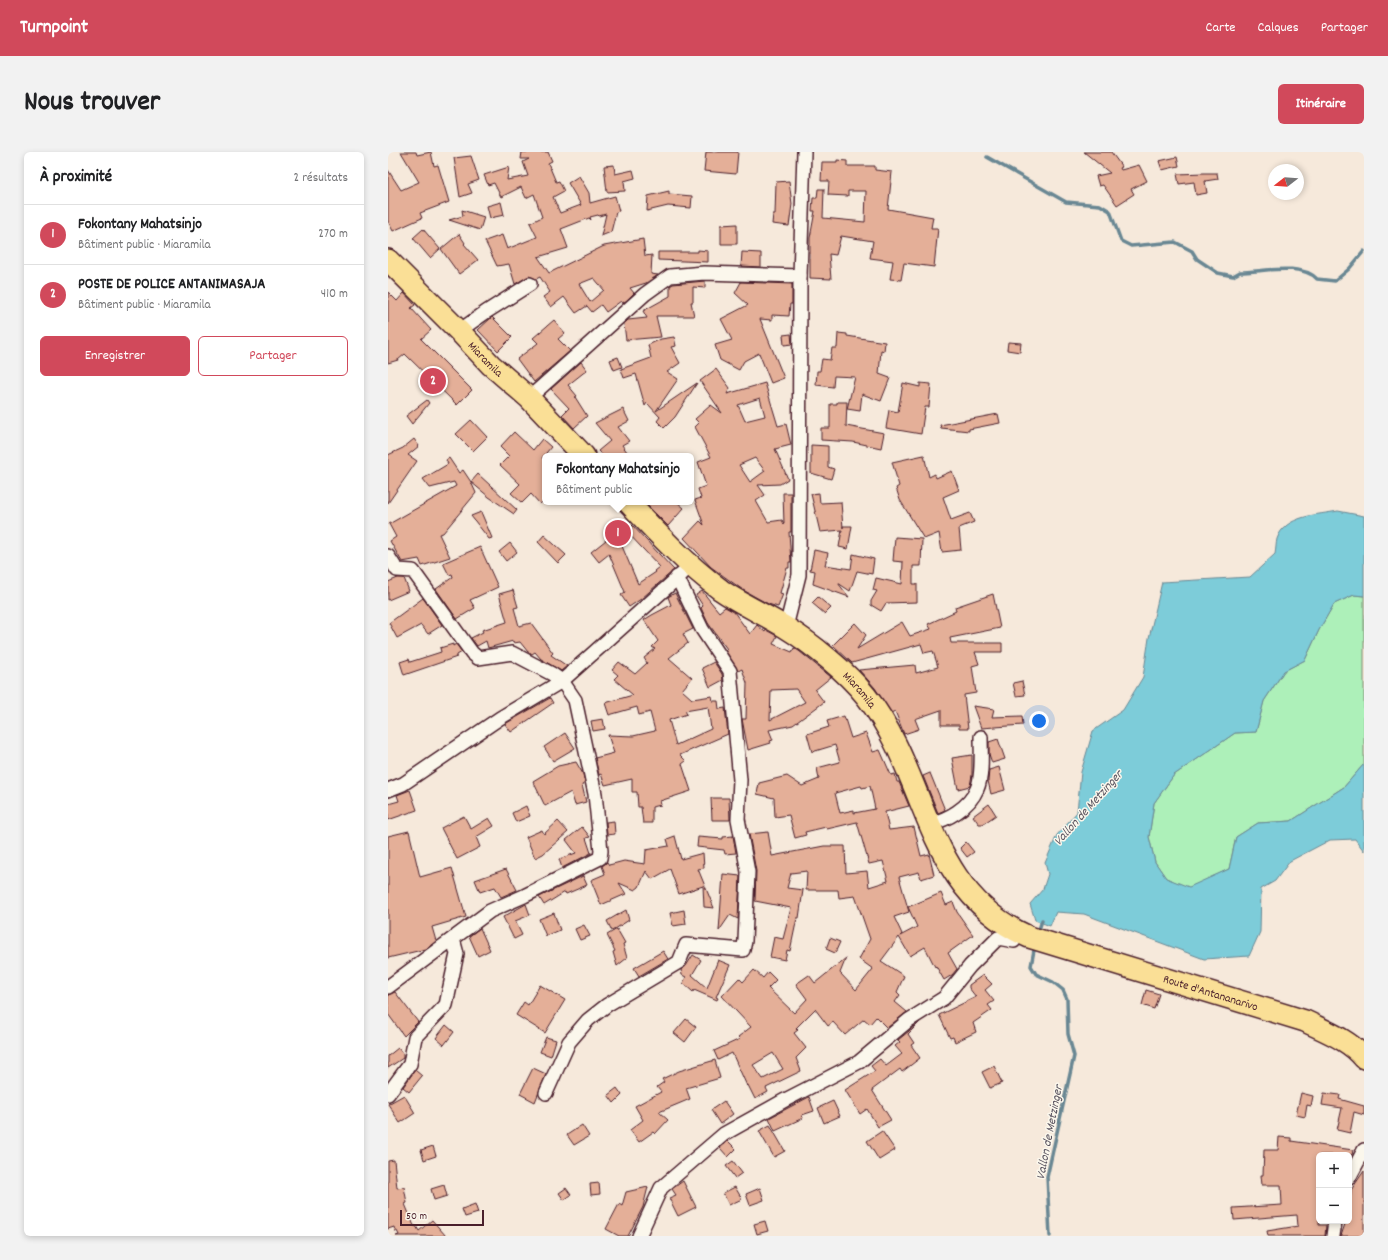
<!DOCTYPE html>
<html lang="fr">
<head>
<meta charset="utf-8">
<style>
  :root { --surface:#fff; --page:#f2f2f2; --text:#202124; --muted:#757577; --line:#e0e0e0; --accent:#d1495b }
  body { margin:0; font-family:Dekko,sans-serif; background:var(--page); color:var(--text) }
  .controls { position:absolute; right:12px; bottom:12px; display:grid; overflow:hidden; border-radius:6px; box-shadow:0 2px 6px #0003 }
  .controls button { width:36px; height:36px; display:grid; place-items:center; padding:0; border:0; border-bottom:1px solid var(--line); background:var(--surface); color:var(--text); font:20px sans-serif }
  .compass { position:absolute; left:880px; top:12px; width:36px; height:36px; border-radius:50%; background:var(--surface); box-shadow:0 2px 6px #0003; rotate:253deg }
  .scale { position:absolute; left:12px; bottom:10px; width:84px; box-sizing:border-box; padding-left:4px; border:2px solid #4a1f2b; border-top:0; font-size:11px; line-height:14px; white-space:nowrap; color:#4a1f2b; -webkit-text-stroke:3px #fbf7ec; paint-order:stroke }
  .you { position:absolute; left:651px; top:569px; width:14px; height:14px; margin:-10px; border:3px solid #fff; border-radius:50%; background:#1a73e8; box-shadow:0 0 0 6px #1a73e833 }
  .badge { display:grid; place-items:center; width:26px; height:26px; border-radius:50%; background:var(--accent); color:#fff; font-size:13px; font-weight:700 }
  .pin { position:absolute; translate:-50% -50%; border:2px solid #fff; box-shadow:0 1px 4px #0006 }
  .popup { position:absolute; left:154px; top:301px; width:152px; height:52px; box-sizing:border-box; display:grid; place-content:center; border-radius:6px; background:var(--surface); filter:drop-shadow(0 1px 3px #0005); font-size:13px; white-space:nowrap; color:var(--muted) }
  .popup b { font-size:15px; color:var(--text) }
  .popup::after { content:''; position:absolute; left:50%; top:100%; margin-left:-8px; border:8px solid transparent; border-top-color:var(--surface) }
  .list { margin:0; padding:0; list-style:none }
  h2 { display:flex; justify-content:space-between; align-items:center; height:52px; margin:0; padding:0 16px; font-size:17px }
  h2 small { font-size:13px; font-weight:400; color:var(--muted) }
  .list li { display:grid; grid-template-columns:26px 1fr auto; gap:12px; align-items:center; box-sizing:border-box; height:60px; padding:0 16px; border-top:1px solid var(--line) }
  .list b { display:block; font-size:15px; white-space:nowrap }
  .list p { margin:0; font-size:13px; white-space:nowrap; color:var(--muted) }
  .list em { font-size:13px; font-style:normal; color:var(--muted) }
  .actions { display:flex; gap:8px; padding:12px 16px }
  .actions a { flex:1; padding:9px 0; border:1px solid var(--accent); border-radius:6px; text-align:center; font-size:14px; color:var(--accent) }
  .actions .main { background:var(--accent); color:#fff }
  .map { position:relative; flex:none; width:976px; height:1084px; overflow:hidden; border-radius:6px }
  header { display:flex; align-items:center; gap:24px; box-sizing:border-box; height:56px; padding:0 20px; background:var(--accent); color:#fff }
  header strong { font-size:19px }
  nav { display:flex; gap:22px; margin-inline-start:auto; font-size:14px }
  .intro { display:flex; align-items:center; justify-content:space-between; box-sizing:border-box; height:96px; padding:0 24px }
  h1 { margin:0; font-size:28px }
  .button { padding:10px 18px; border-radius:6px; background:var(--accent); color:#fff; font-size:14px; font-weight:700 }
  main { display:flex; gap:24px; padding:0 24px }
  aside { flex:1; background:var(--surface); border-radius:6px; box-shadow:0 2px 6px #0003 }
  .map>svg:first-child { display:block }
  .green { fill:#adf0b9; stroke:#7c8872 }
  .water { fill:#7dccd9; stroke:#698793 }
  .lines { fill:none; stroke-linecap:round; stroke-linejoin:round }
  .stream { stroke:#698793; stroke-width:3.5 }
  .building { fill:#e4af98; stroke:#4a1f2b; fill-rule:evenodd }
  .street-casing { stroke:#4a1f2b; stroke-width:16 }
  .primary-casing { stroke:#4a1f2b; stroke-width:24 }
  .street { stroke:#fbf7ec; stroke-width:13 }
  .primary { stroke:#fadf96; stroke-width:21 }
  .labels { text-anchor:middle; stroke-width:3; stroke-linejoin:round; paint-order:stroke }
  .street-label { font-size:12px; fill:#4a1f2b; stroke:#fbf7ec }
  .water-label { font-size:13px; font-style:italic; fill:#59535f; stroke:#fbf7ec }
</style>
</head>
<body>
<header>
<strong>Turnpoint</strong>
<nav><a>Carte</a><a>Calques</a><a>Partager</a></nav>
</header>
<div class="intro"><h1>Nous trouver</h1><a class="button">Itinéraire</a></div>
<main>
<aside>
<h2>À proximité<small>2 résultats</small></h2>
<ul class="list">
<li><span class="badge">1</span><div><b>Fokontany Mahatsinjo</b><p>Bâtiment public · Miaramila</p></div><em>270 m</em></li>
<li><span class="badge">2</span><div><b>POSTE DE POLICE ANTANIMASAJA</b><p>Bâtiment public · Miaramila</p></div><em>410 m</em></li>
</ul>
<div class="actions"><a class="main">Enregistrer</a><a>Partager</a></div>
</aside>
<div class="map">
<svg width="976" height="1084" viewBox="0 0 976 1084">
  <rect width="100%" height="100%" fill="#f6e9db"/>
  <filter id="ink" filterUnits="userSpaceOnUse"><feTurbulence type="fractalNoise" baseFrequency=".025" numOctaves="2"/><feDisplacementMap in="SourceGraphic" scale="8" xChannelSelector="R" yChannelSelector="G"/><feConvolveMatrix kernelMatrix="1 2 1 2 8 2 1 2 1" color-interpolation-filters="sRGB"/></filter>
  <g filter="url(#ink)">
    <path class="green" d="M966 443 976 444V612L956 635 903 669 870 671 848 685 841 717 801 736 778 726 767 710 761 685 766 651 786 623 847 581 868 580 876 549 896 519 917 508 931 478 946 452Z"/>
    <path class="water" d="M950 359 976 364V444L966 443 946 452 931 478 917 508 896 519 876 549 868 580 847 581 786 623 766 651 761 685 767 710 778 726 801 735 841 717 848 685 870 671 903 669 956 635 976 612V699L967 687 942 688 902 709 887 729 873 737 872 780 861 804 816 807 696 762 668 760 662 774 647 768 642 752 655 737 660 722 657 711 669 683 689 660 693 620 705 579 735 558 755 525 761 486 774 430 862 425 887 402C888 397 888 391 889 387 897 363 930 363 950 359Z"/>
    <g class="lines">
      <g class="stream">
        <path d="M599 5 678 50 712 53 722 59 733 89 743 94 787 90 804 99 809 107 830 121 845 124 852 120C874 120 913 110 929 127L947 129 961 117 976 99"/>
        <path d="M650 781 654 768"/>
        <path d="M647 793 643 814 648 822 665 830 675 838 679 847 680 882 686 904 659 1025 662 1084"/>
      </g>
    </g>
    <g class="building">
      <path d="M13 0H28L29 3 43 0 46 14 50 13 61 50 32 61 34 66 5 79 0 69V18L13 38 31 30Z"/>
      <path d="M134 0H160L164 9 160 11 168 30 171 29 176 39 165 45 172 61 193 53 180 31 191 24 201 41 202 51 227 44 231 59 228 60 223 80 213 84 218 62 211 64 210 63 202 65 203 68 201 66 173 77 180 96 150 105 161 121 216 94 255 87 257 104 264 103 263 122 270 123 258 131 242 136 246 141 238 149 234 151 233 149 218 160 213 153 204 160 199 154 188 161 176 145 163 155 155 145 162 140 152 125 148 127 141 124 127 132 121 112 109 114 97 89 114 83 119 97 149 85 142 71 154 65 146 42 138 46 133 35 113 45 106 31 100 33 96 23 121 15 119 28 140 24 135 10 141 7H133ZM206 126 216 138 202 150 191 132Z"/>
      <path d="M318 0H350L348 22 316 19Z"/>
      <path d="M696 0H723L734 15 732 16 733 18 751 13 759 29 743 37 746 42 729 53 715 33 711 34 708 24 722 21Z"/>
      <path d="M83 4 91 28 80 32 84 41 72 45 66 6Z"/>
      <path d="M789 5 791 14 774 18 771 9Z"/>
      <path d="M449 8 459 9V14H487V18L504 20 500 57 545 65 543 76H550L546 115 516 111 513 128 502 127 505 109 482 106 485 89 453 84 448 103 441 102 443 127 422 126V86L427 59H424L425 46H429L430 37H436L435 66 477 70 478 39H460V44L440 43 441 29H433L434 10H449Z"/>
      <path d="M226 13 227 22 245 18 247 26 236 29 237 39 219 40 216 14Z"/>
      <path d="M816 21H829L830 27 817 29 819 41 808 43 806 30 791 32 789 22Z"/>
      <path d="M401 29 404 52 401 74 384 72 385 62H387L388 30Z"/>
      <path d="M281 39V42L304 44 303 56 280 54 259 59 260 44Z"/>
      <path d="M113 50 116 63 102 66 99 54Z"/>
      <path d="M74 58 96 65 92 78 61 68 75 64Z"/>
      <path d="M349 72V92H333V73Z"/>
      <path d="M35 77 52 97 42 106 25 86Z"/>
      <path d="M71 82 77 91 76 92 90 108 71 122 53 97Z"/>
      <path d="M310 98 320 99V110L270 108V100H310Z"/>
      <path d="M354 100 373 101V115L353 114Z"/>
      <path d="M317 129V136L305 135V150H303L306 164H268L273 185 238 188 236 172 240 168 259 166 255 159 282 144V134L285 132Z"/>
      <path d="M353 130 404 132V152H402L401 164 384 163V168L372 167 396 226 383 231 371 201 356 209 351 218 332 208 327 193 344 188 333 167 360 153 347 141Z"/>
      <path d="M0 140 9 149 16 141 27 153 23 156 43 178 33 187 84 238 69 253 17 202 10 208 0 211Z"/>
      <path d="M104 165 124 185 110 199 90 178Z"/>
      <path d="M166 168 177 181 170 187 182 199 146 230 129 207 150 191 145 186Z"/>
      <path d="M450 181 459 182V184L497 190 496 199 493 198 491 222 502 226 493 249 474 242 472 259 459 257 467 225 446 224 445 235 428 233 429 219H432L434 207 442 208 444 196H449Z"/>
      <path d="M403 182 404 192 396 193 395 183Z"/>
      <path d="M286 185 288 194 283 195 292 211 279 220 290 227 268 259 309 231 287 265 276 276 269 269 272 265 259 251 257 254 248 222 236 226 233 217 263 206 260 193 273 187Z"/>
      <path d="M620 190 633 191 632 200 619 198Z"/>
      <path d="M230 205 234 215 226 218 222 208Z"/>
      <path d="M193 210 199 218 180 233 189 244 187 245 199 264 186 276 174 263 181 256 163 237Z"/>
      <path d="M328 217 342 236 339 242 377 231 390 274 398 272 403 293 387 297 400 327 392 332 370 333 377 343 368 349 380 370 394 368 396 372 395 341H403V380H401L403 410H401V416H399L392 441 395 442 390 455 380 452 355 438 323 415 296 386 312 369 316 373 307 348 313 346 310 337 318 334 310 310 323 305 307 275 311 271 307 267 323 253 334 261 312 229ZM372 246 377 264 357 269 350 253ZM367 306 377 319 362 330 351 313Z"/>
      <path d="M515 231 532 235V231L543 232 541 255H537L533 282 498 276 501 258 510 260Z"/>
      <path d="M39 248 41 251 24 272 18 264Z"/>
      <path d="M449 250H459L458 274 496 281 493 296 465 290 433 288V276H442V252H449Z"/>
      <path d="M235 257 241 269 230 275 241 289 234 293 242 304H215L210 299 222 289 207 271Z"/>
      <path d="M610 262 612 271 581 277V279L553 276 552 273Z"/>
      <path d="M83 268 99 285 85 299 68 282Z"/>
      <path d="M126 280 145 298 154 287 163 295 154 306 157 309V347L152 352 143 342 134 351 123 341 132 332 112 313 121 304 112 295Z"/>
      <path d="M26 287 31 294 20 303 29 309 0 351V303L15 296Z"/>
      <path d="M423 293 440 294V315L446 317 443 327 423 321Z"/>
      <path d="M536 303 541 325 547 322 548 326 564 319 571 338 555 345 563 368 582 361 586 370 571 376 573 398 554 400 551 381 536 387 512 348 508 336 511 334 504 310Z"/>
      <path d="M61 306 71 321 75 318 83 330 90 322 129 358 126 362 101 345 83 330 88 341 55 381 51 382 62 405 34 414 31 407 14 410 2 389 8 385 1 372 68 334 66 330 42 336 35 327 60 312 58 308Z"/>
      <path d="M431 341 432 351 453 350 455 376V374H464L460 397 451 395 454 378 432 380 423 342Z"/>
      <path d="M256 350H289L296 356 280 374Z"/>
      <path d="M93 360 104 386 101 387 83 364Z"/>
      <path d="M244 373 286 418 253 447 241 455 233 443 237 440 221 402 211 410 203 400 228 380 250 432 268 420 267 419 272 415 238 379Z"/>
      <path d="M156 383 178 403 170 411 150 390Z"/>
      <path d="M507 385 534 387 533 414H525V432H529V450L498 451 493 459 483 453V449L489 439 485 438 488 426 514 432 515 410 505 409Z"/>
      <path d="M122 391 129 400 118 409 111 400Z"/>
      <path d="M92 395 110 435 82 448 87 456 69 467 48 437 65 425 64 422 61 423 55 411Z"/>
      <path d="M426 398 440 401 437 413 463 417 465 402 486 407 484 422 469 419 462 439 450 431 461 445 425 432 427 419 422 418Z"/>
      <path d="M10 426H16L21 439 0 448V430Z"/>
      <path d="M125 438 130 455 126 456 131 474 143 471 165 501 163 503 179 514 173 519 153 507 147 500 144 502 140 500 132 490 126 491 125 489 100 496 98 489 89 494 83 486 95 480 94 478 119 470 111 442Z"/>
      <path d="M314 439 331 460 337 455 346 460 362 482 369 473 377 480 378 478 389 484 385 492 404 500 406 496 411 499 443 525 427 538 436 550 405 573 381 578 385 588 382 589 383 591 360 598 354 567H358L359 531 354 517 350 519 337 498 339 497 320 471 313 456 315 454 308 443ZM408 537 417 550 382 568 383 538Z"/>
      <path d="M287 441 305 477 295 482 300 491 281 506 304 526 294 538 304 547 324 544 325 549H330L331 557 337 556 340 582 292 603 298 609 294 612 303 639 272 649 273 653 264 655V671H255L253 655H250L249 640H244V627L217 633 213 622 211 623 207 606 226 601 220 583 245 584 267 579 262 560 251 563 249 555 221 563 217 551 245 543 226 527 230 523 224 518 231 510 247 522 259 511 256 506 267 497 264 495 270 489 256 468 264 463 283 453 280 445ZM320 555 323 577 288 593 281 568 299 562 297 559Z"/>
      <path d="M605 442 612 476 562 486 563 491H614V500H587L591 512 584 514 588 541 576 543 580 577H571V573H553V558L527 567 531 577 516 582 507 559 503 561 487 536 471 518 527 513 528 521 550 515 545 499 536 501 533 492 464 511 445 493 467 471 478 483 469 497 514 470 522 484 543 477 540 472 568 459 567 455Z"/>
      <path d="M430 445 443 456 437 462 424 451Z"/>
      <path d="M35 446 54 473 40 482 33 473 9 486 1 471Z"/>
      <path d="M65 492V494L68 492 74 500 69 503V505L16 523 12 510 21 507 22 510 53 500 52 496Z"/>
      <path d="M326 510 334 522 335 528 322 535 314 516Z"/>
      <path d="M634 529 637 543 628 544 625 531Z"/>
      <path d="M162 546 165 551 123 580 117 572Z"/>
      <path d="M585 554 606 557 604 565 634 564 635 573 593 576Z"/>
      <path d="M456 564 463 586 478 581 485 600 492 598 503 623 507 622 509 630H511L521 654 497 660 501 678 526 675 533 704 541 702 546 723 533 727 531 720 511 725 521 760 506 765 514 782 512 784 529 775 520 755 553 741 558 753 565 750 569 760 585 783 560 801 569 817 564 823 556 828 548 814 547 815 537 795 522 804 511 785 493 809 516 824 509 840 512 843 507 850 519 860 499 876 488 865 482 872 476 867 457 883 445 870 440 874 427 857 408 876 410 878 406 881 418 896 408 906 413 919 378 936 380 940 367 947 360 933 359 934 344 901 330 908 326 899 352 887 350 885 363 875 334 844 351 826 355 830 366 818 375 826 380 820 388 828 380 836 406 861 419 847 408 832 421 823 427 831 458 806 452 821 468 838 485 817 471 807 482 787 467 744 451 746 450 738H418L419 719 403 721 399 736 415 738 411 766H409L402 799 399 798 397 808 382 805 386 785 395 787 403 756 367 749 368 719 361 682 380 680 384 704 436 694H457L458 721 479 719 481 735 500 729 495 709 481 712 469 670 439 677 438 675 417 680 418 683 407 686 401 663 387 665 386 646 369 642 371 631 399 624 414 634 431 627 429 616 452 610 447 593 424 600 419 582 441 575 439 569ZM473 634 474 636 482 634 487 657 466 661V658L452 661 447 641ZM385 901 395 917 375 927 365 913Z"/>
      <path d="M215 567 217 577 205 579 203 569Z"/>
      <path d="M177 581 187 596 165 609 156 595Z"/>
      <path d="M610 587 617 607 604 611 601 602V590Z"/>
      <path d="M584 603V623L582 634 570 637 564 606Z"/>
      <path d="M188 610 195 622 197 631 194 633 198 650 187 653 183 640 157 654 145 629 170 614Z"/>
      <path d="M611 615 617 638 603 642 600 629 601 618Z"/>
      <path d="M542 621 557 658 550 661 535 624Z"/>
      <path d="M22 638 29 658 0 668V652L11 649 9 643Z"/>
      <path d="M323 646H341L342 668H324Z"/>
      <path d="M601 652 608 663 595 672H591L585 664Z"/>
      <path d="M138 654 142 664 128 670 124 661Z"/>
      <path d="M76 664 83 677 101 666 106 674 88 685 92 695 69 707 53 676Z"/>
      <path d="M170 669 180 680 155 702 147 706 138 685 154 678 156 682Z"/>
      <path d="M226 669 227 682 219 683 218 670Z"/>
      <path d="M194 675 202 685 198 686 203 701 174 716 171 707 188 701 178 688Z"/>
      <path d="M21 679 32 725 64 716 78 765 44 775 48 789 38 797 0 806V684Z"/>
      <path d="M287 684 293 707 315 701 316 716 310 717 326 756 316 755 315 734 291 742 282 717 264 727 258 719 251 735 247 738 231 731 238 742 213 753 203 728 217 722 214 714 219 710 221 713 236 709 257 712 258 698 281 694 279 687Z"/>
      <path d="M345 684 348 701 337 702 336 698 309 695 310 685 335 687V685Z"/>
      <path d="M578 690 586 700 579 705 572 696Z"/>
      <path d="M118 717 129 738 113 745 107 735 92 740 87 728Z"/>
      <path d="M335 722 352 724 350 767 342 763 331 779Z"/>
      <path d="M195 724 199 733 178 742 177 740 156 753 151 745Z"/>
      <path d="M138 752 142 763 127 769 134 783 126 787 115 765Z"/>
      <path d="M238 758 241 768 224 779 219 769Z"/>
      <path d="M296 758 298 772 285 774 282 761Z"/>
      <path d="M166 761 172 778 158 784 151 767Z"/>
      <path d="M196 773 202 784 192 788 187 777Z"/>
      <path d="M92 776 102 798 90 804 81 784Z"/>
      <path d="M229 777 237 791 235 792 239 806 229 814 225 800 227 799 219 783Z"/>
      <path d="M442 786 452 790 447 801 438 797Z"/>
      <path d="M275 799 280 807 251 824 246 816Z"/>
      <path d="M305 803 313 808 304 823 319 836 330 808 342 813 328 845 330 846 329 848 306 838 305 840 295 831 298 825 294 823 293 818 298 814Z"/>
      <path d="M595 823 604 832 597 838 606 849 600 853 604 858 585 871 588 880 567 890 565 885 562 886 551 863 588 845 581 836V833Z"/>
      <path d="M152 833 177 848 157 881 128 863 136 850 140 853Z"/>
      <path d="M758 838 771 842 766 857 754 853Z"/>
      <path d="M7 840 30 870 16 884 0 862V843Z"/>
      <path d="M298 867 308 875 297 890 286 881Z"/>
      <path d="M532 870 520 882 526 891 523 893 532 906 514 920 512 917 484 938 503 968 490 975 479 957 472 962 457 938 487 919 483 914 492 907 498 914 514 902 507 894 512 890 510 888Z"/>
      <path d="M58 873 66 880 56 893 48 886Z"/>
      <path d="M158 885 168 888 163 904 152 900Z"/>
      <path d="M10 896 15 902V906L0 916V904Z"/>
      <path d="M327 908 332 926 298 936 302 947 271 960 280 968 267 982 265 980 251 990 242 978 255 968 247 954 273 940 269 935 276 930 274 927 291 919Z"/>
      <path d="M606 914 614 931 602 936 594 920Z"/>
      <path d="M145 916 158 922 147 950 132 942Z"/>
      <path d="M27 918 34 924 21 940 15 935Z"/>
      <path d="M229 936 234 943 226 951 220 943Z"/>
      <path d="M913 941 925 944 923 954 919 953 917 965 908 963Z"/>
      <path d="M936 941 952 943 951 947 976 954V963L966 960 962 981 949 978 954 956 934 953Z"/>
      <path d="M16 943 27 961 12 971 0 952Z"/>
      <path d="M421 945 426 959 414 963 415 966 387 979 381 966Z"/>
      <path d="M336 949 345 962 332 972 323 958Z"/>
      <path d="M445 949 452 964 436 971 430 956Z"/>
      <path d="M194 973 201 984 186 993 179 983Z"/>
      <path d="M382 973 397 999 386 1005 371 979Z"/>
      <path d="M494 979 507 998 491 1008 479 989Z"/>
      <path d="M891 985 903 986V989L965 998 964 1003H931V1073H938L937 1084H880L879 1079 910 1074 909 1063 846 1068 845 1056 894 1053 893 1033H874L873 1023H875L876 998H890Z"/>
      <path d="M340 989 348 997 340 1005 332 996Z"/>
      <path d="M45 994 48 1004 36 1008 33 998Z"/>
      <path d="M6 1008 9 1036 16 1035 19 1051 17 1052 26 1074H28L31 1079 44 1068 58 1084H8L11 1083 9 1079H7L6 1075 0 1077V1009Z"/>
      <path d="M345 1009 354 1021 347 1026 338 1014Z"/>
      <path d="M976 1019V1084H953L958 1069H961L963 1038Z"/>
      <path d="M295 1029 308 1055 290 1064 281 1046 288 1043 284 1037Z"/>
      <path d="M211 1031 212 1042 203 1043 202 1032Z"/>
      <path d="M56 1033 59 1044 46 1048 43 1037Z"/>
      <path d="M260 1035 255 1055 240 1084H231L218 1077 231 1052 234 1054 238 1040Z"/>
      <path d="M347 1035 354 1047 341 1053 335 1041Z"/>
      <path d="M178 1036 183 1043 176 1048 171 1041Z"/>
      <path d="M372 1036 376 1048 362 1053 358 1042Z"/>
      <path d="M87 1052 90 1061 77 1065 74 1057Z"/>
      <path d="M377 1069 380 1079 369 1082 366 1072Z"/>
    </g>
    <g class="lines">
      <defs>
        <g id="street">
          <path d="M71 179 98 160 142 132"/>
          <path d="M141 246 257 142 282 124 316 121 412 124"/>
          <path d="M0 404 9 418 25 419 84 501 90 506 124 501 164 522 174 529 187 548 207 642 213 699 212 706 136 744 102 759 0 835"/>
          <path d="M398 475 411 423 412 124 416 0"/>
          <path d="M0 638 15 632 112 566 174 529 295 421"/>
          <path d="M541 672C559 668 581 656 589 637 595 624 593 599 593 585"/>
          <path d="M158 941 181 890 200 868 219 853 291 810 298 793 355 798 357 789 360 720 350 667 352 628 342 519 314 477 289 425"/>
          <path d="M0 942 22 912 27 885 58 853 69 802 65 787"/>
          <path d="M961 1026 976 998"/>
          <path d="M251 1084 273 1036 336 982 397 948 471 910 521 868 556 846 582 814 610 786 626 789 629 780"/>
          <path d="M945 1084 947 1069"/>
        </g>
        <g id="primary">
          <path id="s1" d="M0 108 71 179 103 213 141 246 196 304"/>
          <path id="s2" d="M240 350C269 381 299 413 333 438 353 452 376 462 397 475 423 491 459 520 478 544 542 625 535 738 641 785L917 869C937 879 962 888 976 906"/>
        </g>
      </defs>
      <use href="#street" class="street-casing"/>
      <use href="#primary" class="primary-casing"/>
      <use href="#street" class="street"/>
      <use href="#primary" class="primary"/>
    </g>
  </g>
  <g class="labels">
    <g class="street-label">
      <text dy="4" stroke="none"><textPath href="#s1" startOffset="139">Miaramila</textPath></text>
      <text dy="4" stroke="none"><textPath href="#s2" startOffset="300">Miaramila</textPath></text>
      <text dy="4" stroke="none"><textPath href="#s2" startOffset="797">Route d'Antananarivo</textPath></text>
    </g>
    <g class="water-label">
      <text transform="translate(699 655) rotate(-48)" y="5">Vallon de Metzinger</text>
      <text transform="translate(660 980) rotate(-79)" y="5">Vallon de Metzinger</text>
    </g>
  </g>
</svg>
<div class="controls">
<button>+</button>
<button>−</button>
</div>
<svg class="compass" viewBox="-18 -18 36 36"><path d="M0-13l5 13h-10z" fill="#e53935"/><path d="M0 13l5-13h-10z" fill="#757577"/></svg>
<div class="scale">50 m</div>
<div class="you"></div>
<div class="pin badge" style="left:230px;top:381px">1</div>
<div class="popup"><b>Fokontany Mahatsinjo</b>Bâtiment public</div>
<div class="pin badge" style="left:45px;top:229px">2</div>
</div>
</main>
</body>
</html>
